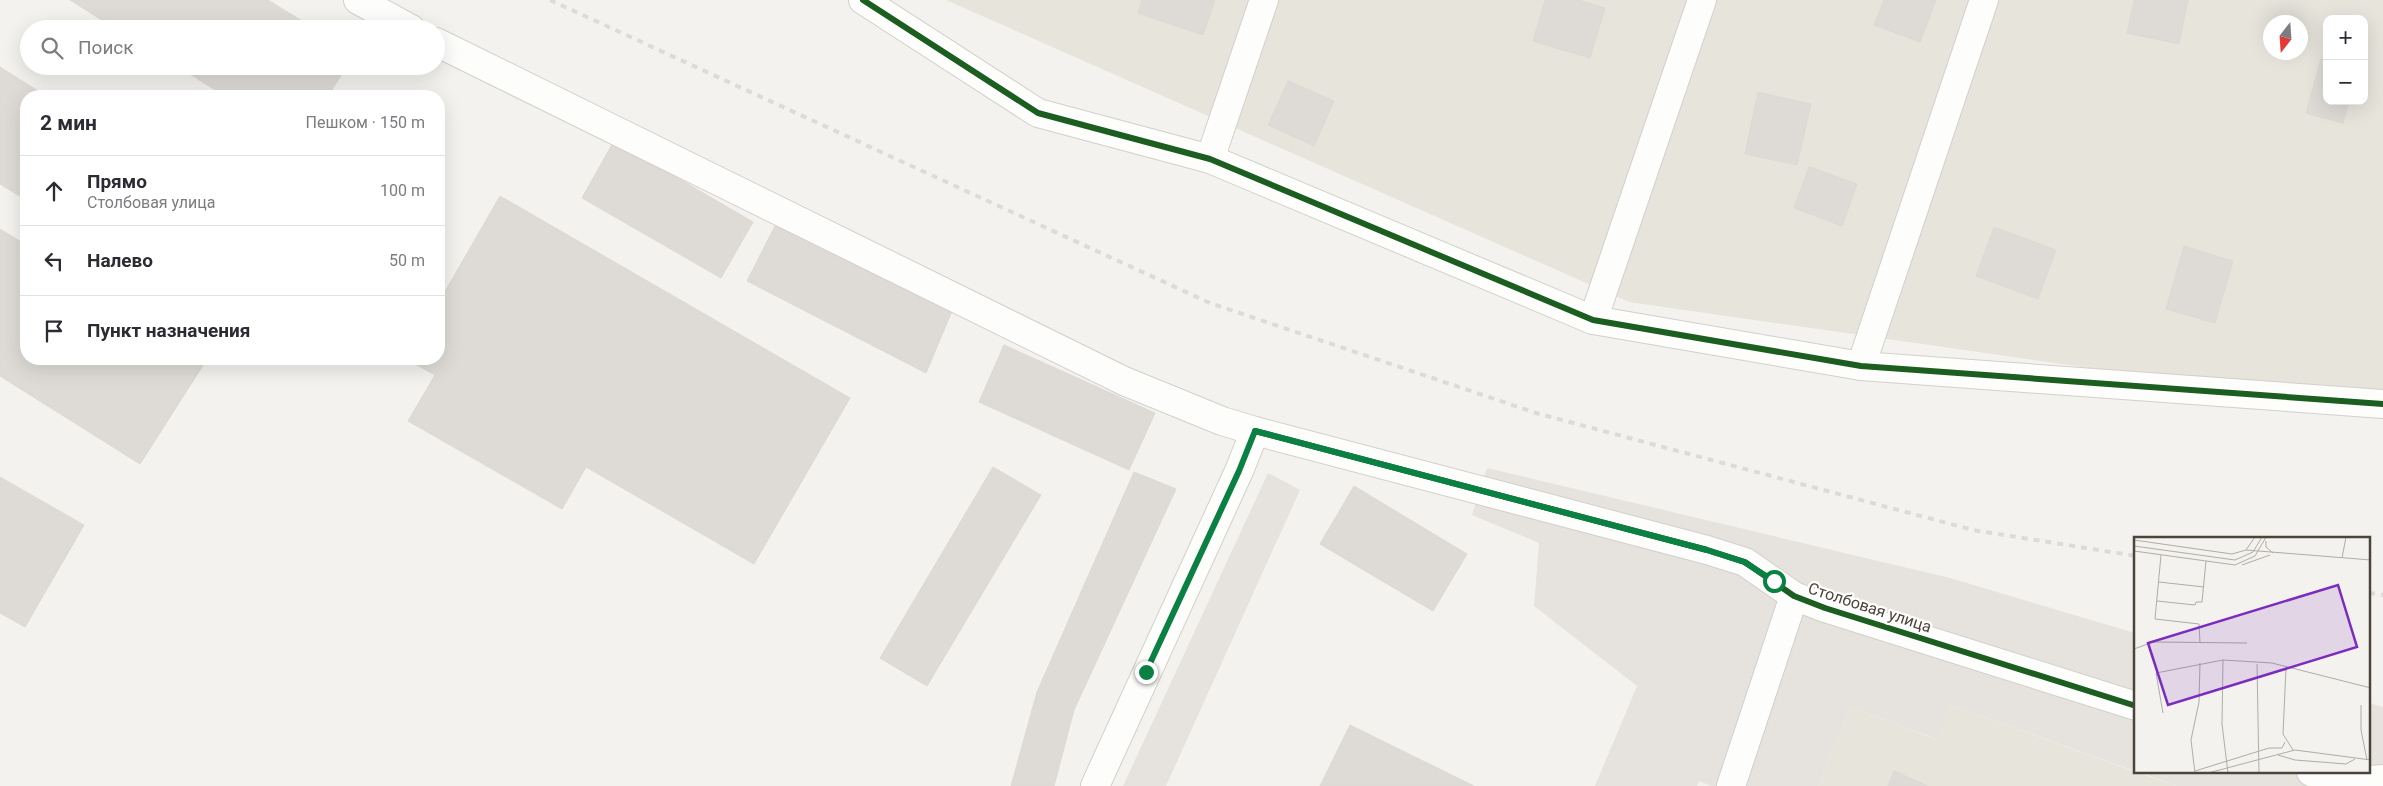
<!DOCTYPE html>
<html lang="ru">
<head>
<meta charset="utf-8">
<style>
  :root { --surface:#fff; --page:#f7f7f7; --text:#2b2b33; --muted:#7c7c81; --line:#e1e1e2 }
  body { margin:0; font-family:Roboto,sans-serif; background:var(--page); color:var(--text) }
  .controls { position:absolute; right:15px; top:15px; display:grid; overflow:hidden; border-radius:10px; box-shadow:0 5px 20px #0002 }
  .controls button { width:45px; height:45px; display:grid; place-items:center; padding:0; border:0; border-bottom:1px solid var(--line); background:var(--surface); color:var(--text); font:25px sans-serif }
  .compass { position:absolute; left:2263px; top:15px; width:45px; height:45px; border-radius:50%; background:var(--surface); box-shadow:0 5px 20px #0002; rotate:197deg }
  .stop { position:absolute; width:15px; height:15px; margin:-11px; border:4px solid #0b8043; border-radius:50%; background:#fff }
  .stop.end { background:#0b8043; border-color:#fff; box-shadow:0 1px 5px #0008 }
  .list { margin:0; padding:0; list-style:none }
  h2 { display:flex; justify-content:space-between; align-items:center; height:65px; margin:0; padding:0 20px; font-size:21px }
  h2 small { font-size:16px; font-weight:400; color:var(--muted) }
  .list li { display:grid; grid-template-columns:32px 1fr auto; gap:15px; align-items:center; box-sizing:border-box; height:70px; padding:0 20px; border-top:1px solid var(--line) }
  .list b { display:block; font-size:19px; white-space:nowrap }
  .list p { margin:0; font-size:16px; white-space:nowrap; color:var(--muted) }
  .list em { font-size:16px; font-style:normal; color:var(--muted) }
  .icon { flex:none; width:28px; height:28px; fill:none; stroke:currentColor; stroke-width:2; stroke-linecap:round; stroke-linejoin:round }
  .map { position:relative; flex:none; width:2383px; height:786px; overflow:hidden }
  .search { position:absolute; background:var(--surface); box-shadow:0 5px 20px #0002; left:20px; top:20px; width:425px; height:55px; display:flex; align-items:center; gap:12px; box-sizing:border-box; padding:0 18px; border-radius:28px; color:var(--muted); font-size:19px }
  .panel { position:absolute; background:var(--surface); box-shadow:0 5px 20px #0002; left:20px; top:90px; width:425px; height:275px; border-radius:20px }
  .map>svg:first-child { display:block }
  .residential { fill:#e7e4dc; fill-rule:evenodd }
  .industrial { fill:#e6e2de }
  .building { fill:#dedbd6; stroke:#dcd9d4 }
  .lines { fill:none; stroke-linecap:round; stroke-linejoin:round }
  .minor-casing { stroke:#d2d0cb; stroke-width:30 }
  .minor { stroke:#fdfdfc; stroke-width:28 }
  .rail { stroke:#dbdbda; stroke-width:4; stroke-dasharray:6 6; stroke-linecap:butt }
  .cycleway-casing { stroke:#fff; stroke-width:9 }
  .cycleway { stroke:#1b5e20; stroke-width:6 }
  .route { stroke:#0b8043; stroke-width:6 }
  .labels { text-anchor:middle; stroke-width:4.5; stroke-linejoin:round; paint-order:stroke }
  .street-label { font-size:16px; fill:#4b4439; stroke:#fff }
  .inset-road { fill:none; stroke:#b0aca6; stroke-width:1 }
  .view { fill:#7b2cbf; fill-opacity:0.15; stroke:#7b2cbf; stroke-width:2.5 }
  .inset-edge { fill:none; stroke:#4b4439; stroke-width:2.5 }
</style>
</head>
<body>
<div class="map">
<svg width="2383" height="786" viewBox="0 0 2383 786">
  <rect width="100%" height="100%" fill="#f4f2ee"/>
  <g class="residential">
    <path d="M946 0H2383V410L1629 302ZM2327 19H2364V101H2327ZM2270 22H2300V52H2270Z"/>
    <path d="M1950 705 2136 772 2177 786H1818L1851 707 1935 739Z"/>
  </g>
  <g class="industrial">
    <path d="M1487 468 1950 578 2135 633V771L1950 705 1936 739 1851 707 1818 786H1711L1699 781 1697 786H1595L1637 686 1534 606 1539 543 1472 515Z"/>
    <path d="M1268 473 1300 490 1166 786H1123Z"/>
    <path d="M2369 703 2383 707V786H2177L2139 772H2369Z"/>
  </g>
  <g class="building">
    <path d="M70 0H268L315 29H116Z"/>
    <path d="M1142 0H1215L1203 35 1138 13Z"/>
    <path d="M1545 0H1579L1605 8 1590 58 1533 41Z"/>
    <path d="M1884 0H1936L1920 42 1874 25Z"/>
    <path d="M2134 0H2188L2179 44 2127 33Z"/>
    <path d="M2321 59 2327 61V101H2349L2343 123 2306 113Z"/>
    <path d="M177 66H347L328 96H225Z"/>
    <path d="M0 67 46 96H26V200L0 184Z"/>
    <path d="M1288 81 1334 101 1314 146 1268 125Z"/>
    <path d="M1758 92 1811 104 1797 165 1745 154Z"/>
    <path d="M614 141 753 222 721 278 582 198Z"/>
    <path d="M1809 167 1857 184 1842 226 1794 208Z"/>
    <path d="M500 196 850 398 754 564 586 467 562 509 408 421 435 375 406 359H439V302Z"/>
    <path d="M777 222 952 311 926 373 747 281Z"/>
    <path d="M1994 227 2056 250 2038 299 1976 276Z"/>
    <path d="M0 229 26 245V359H207L140 464 0 376Z"/>
    <path d="M2184 246 2233 261 2215 323 2166 309Z"/>
    <path d="M1004 345 1155 413 1129 470 979 402Z"/>
    <path d="M993 467 1041 495 927 686 880 658Z"/>
    <path d="M1134 472 1176 489 1074 710 1054 786H1011L1037 692Z"/>
    <path d="M0 477 84 525 25 627 0 613Z"/>
    <path d="M1354 486 1467 554 1433 611 1320 544Z"/>
    <path d="M1350 725 1474 786H1320Z"/>
    <path d="M1894 771 1928 786H1888Z"/>
  </g>
  <g class="lines">
    <defs>
      <g id="minor">
        <path d="M358 0 411 29"/>
        <path d="M863 0 1038 113 1210 159 1593 320 1861 366 2383 404"/>
        <path d="M436 42 1124 381 1222 421 1255 431 1707 550 1745 562 1794 596 1825 608 2136 706"/>
        <path d="M1210 159 1264 0"/>
        <path d="M1593 320 1702 0"/>
        <path d="M1861 366 1984 0"/>
        <path d="M2311 772C2335 781 2358 782 2383 779"/>
        <path d="M1095 786 1239 471 1255 431"/>
        <path d="M1731 786 1794 596"/>
      </g>
    </defs>
    <use href="#minor" class="minor-casing"/>
    <use href="#minor" class="minor"/>
    <g class="rail">
      <path d="M550 0 1210 303 1536 413 1973 530 2136 556"/>
      <path d="M2369 593 2383 595"/>
    </g>
    <defs>
      <g id="cycleway">
        <path d="M863 0 1038 113 1210 159 1593 320 1861 366 2383 404"/>
        <path d="M1255 431 1707 550 1745 562 1794 596 1825 608 2136 706"/>
      </g>
    </defs>
    <use href="#cycleway" class="cycleway-casing"/>
    <use href="#cycleway" class="cycleway"/>
  </g>
  <g class="lines">
    <path class="route" d="M1146 672 1239 471 1255 431 1707 550 1744 562 1774 581"/>
  </g>
  <g class="labels">
    <g class="street-label">
      <text transform="translate(1870 607) rotate(18)" y="6">Столбовая улица</text>
    </g>
  </g>
  <g transform="translate(2134 537)">
    <rect width="236" height="236" fill="#f4f2ee"/>
    <path class="inset-road" d="M0 3 98 17 112 13 121 0M132 4V10L139 16M0 9 101 23 119 15 128 0M112 13 237 23M0 14 101 28 121 19 132 0M27 18 21 82 65 87 66 106M208 21 212 0M108 28 136 18M25 45 70 50M23 64 61 68 62 65H68L72 24M0 112 19 105 113 106M89 123 88 187 94 236M123 127 125 236M152 131 149 197 159 213M227 168V193L233 223M29 176 22 136 89 123 138 126 237 151M144 218 161 223 212 227 221 222M61 234 135 211H148L151 205M61 236 57 203 65 165 66 126M74 236 161 213 237 223"/>
    <path class="view" d="M204 48 223 110 34 168 14 106Z"/>
    <rect width="236" height="236" class="inset-edge"/>
  </g>
</svg>
<div class="controls">
<button>+</button>
<button>−</button>
</div>
<svg class="compass" viewBox="-18 -18 36 36"><path d="M0-13l5 13h-10z" fill="#e53935"/><path d="M0 13l5-13h-10z" fill="#7c7c81"/></svg>
<div class="stop" style="left:1774px;top:581px"></div>
<div class="stop end" style="left:1146px;top:672px"></div>
<div class="search"><svg class="icon" aria-label="search" viewBox="0 0 24 24"><circle cx="10" cy="10" r="6"/><path d="M15 15l6 6"/></svg>Поиск</div>
<section class="panel">
<h2>2 мин<small>Пешком · 150 m</small></h2>
<ul class="list">
<li><svg class="icon" aria-label="ahead" viewBox="0 0 24 24"><path d="M12 20V5M6 11l6-6 6 6"/></svg><div><b>Прямо</b><p>Столбовая улица</p></div><em>100 m</em></li>
<li><svg class="icon" aria-label="left" viewBox="0 0 24 24"><path d="M17 20v-9H6M10 6l-5 5 5 5"/></svg><div><b>Налево</b></div><em>50 m</em></li>
<li><svg class="icon" aria-label="arrive" viewBox="0 0 24 24"><path d="M6 21V4h12l-3 4 3 4H6"/></svg><div><b>Пункт назначения</b></div></li>
</ul>
</section>
</div>
</body>
</html>
